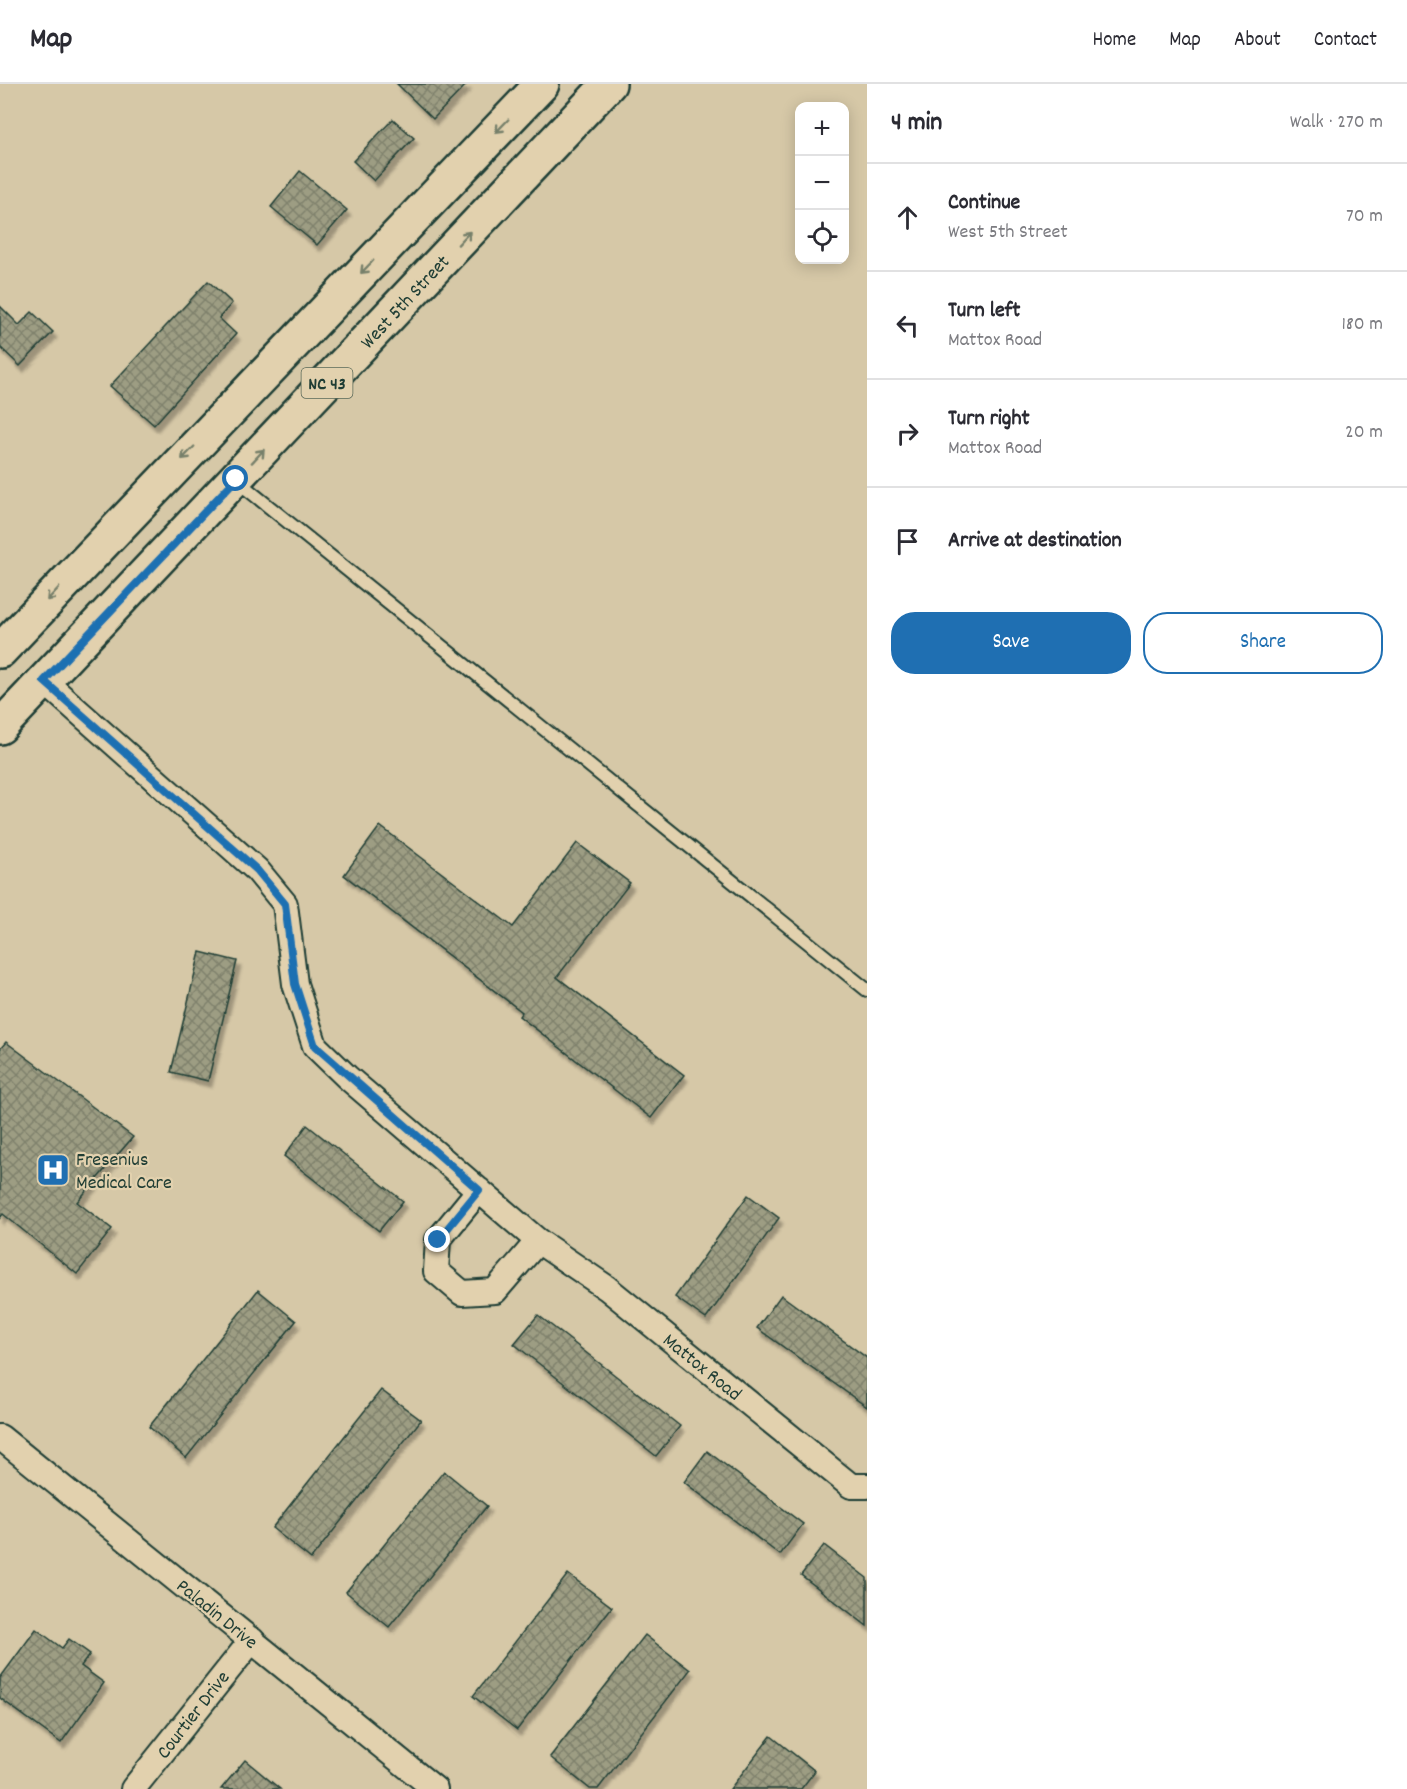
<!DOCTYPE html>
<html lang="en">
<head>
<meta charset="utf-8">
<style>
  :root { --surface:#fff; --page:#f2f2f3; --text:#2b2b33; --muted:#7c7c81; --line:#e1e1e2; --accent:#1f6fb2 }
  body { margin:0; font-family:Dekko,sans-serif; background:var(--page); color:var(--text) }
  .controls { position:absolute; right:18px; top:18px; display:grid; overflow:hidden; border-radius:12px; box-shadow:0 3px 15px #0003 }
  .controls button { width:54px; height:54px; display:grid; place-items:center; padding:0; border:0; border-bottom:2px solid var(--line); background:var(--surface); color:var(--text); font:30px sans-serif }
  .stop { position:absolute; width:18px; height:18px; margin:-14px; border:4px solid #1f6fb2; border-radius:50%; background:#fff }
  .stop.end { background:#1f6fb2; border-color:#fff; box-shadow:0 2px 6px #0008 }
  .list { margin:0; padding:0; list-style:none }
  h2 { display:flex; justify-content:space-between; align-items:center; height:78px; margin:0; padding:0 24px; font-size:26px }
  h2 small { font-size:20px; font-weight:400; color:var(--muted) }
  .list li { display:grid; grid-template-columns:39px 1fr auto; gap:18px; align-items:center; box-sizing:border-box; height:108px; padding:0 24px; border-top:2px solid var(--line) }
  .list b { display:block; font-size:22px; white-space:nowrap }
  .list p { margin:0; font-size:20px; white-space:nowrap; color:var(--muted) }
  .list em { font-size:20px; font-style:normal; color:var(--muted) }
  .actions { display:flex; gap:12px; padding:18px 24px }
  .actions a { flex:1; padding:14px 0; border:2px solid var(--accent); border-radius:24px; text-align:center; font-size:21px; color:var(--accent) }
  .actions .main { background:var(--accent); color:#fff }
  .icon { flex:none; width:33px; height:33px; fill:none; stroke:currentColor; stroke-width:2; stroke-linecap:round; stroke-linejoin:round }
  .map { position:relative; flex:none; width:867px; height:1705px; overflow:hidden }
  header { display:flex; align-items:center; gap:36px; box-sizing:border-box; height:84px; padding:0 30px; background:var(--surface); border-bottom:2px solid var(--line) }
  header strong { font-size:28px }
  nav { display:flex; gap:33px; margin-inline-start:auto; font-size:21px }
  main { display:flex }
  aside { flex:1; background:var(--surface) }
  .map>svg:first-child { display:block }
  .building { fill:url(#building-cross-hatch); stroke:#1f3d34; stroke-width:1.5; filter:url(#shadow) }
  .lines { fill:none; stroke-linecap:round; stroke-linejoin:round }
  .service-casing { stroke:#1f3d34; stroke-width:16 }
  .minor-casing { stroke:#1f3d34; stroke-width:28 }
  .primary-casing { stroke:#1f3d34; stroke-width:38 }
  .service { stroke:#e2d1ae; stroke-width:12 }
  .minor { stroke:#e2d1ae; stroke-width:24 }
  .primary { stroke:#e2d1ae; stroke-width:33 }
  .oneway { stroke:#77806b }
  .route { stroke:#1f6fb2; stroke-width:8 }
  .labels { text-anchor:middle; stroke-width:4.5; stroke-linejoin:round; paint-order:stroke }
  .shield { fill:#e2d1ae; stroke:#5a6959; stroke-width:1.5 }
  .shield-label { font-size:18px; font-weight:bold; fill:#1f3d34 }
  .street-label { font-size:20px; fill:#1f3d34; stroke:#e2d1ae }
  .poi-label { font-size:20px; fill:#1f3d34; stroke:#e2d1ae; text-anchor:start }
</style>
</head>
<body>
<header>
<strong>Map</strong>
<nav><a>Home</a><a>Map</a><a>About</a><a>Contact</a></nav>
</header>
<main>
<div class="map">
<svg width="867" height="1705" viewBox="0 0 867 1705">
  <defs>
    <pattern id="building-cross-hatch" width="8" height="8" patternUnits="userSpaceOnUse" patternTransform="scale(1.5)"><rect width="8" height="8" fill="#9d9d83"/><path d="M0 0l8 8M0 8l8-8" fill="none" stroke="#7f816c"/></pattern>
    <filter id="shadow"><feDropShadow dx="3.5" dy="6" stdDeviation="1.5" flood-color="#0004"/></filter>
  </defs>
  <rect width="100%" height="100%" fill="#d6c8a7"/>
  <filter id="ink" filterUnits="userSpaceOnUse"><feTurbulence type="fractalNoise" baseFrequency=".0167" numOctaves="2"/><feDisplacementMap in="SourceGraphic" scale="12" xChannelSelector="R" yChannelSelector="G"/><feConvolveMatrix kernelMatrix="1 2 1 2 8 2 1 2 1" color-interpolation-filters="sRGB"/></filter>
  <g filter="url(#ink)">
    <g class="building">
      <path d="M397 0H467L433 35Z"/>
      <path d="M393 35 414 54 374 97 353 77Z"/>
      <path d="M300 87 347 126 317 161 271 123Z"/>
      <path d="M208 197 232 219 219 234 236 250 154 341 110 302Z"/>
      <path d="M0 222 19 241 32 228 53 248 20 282 0 263Z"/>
      <path d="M380 742 513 843 577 759 630 799 557 893 684 991 651 1034 519 932 522 928 344 791Z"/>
      <path d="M200 868 237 877 208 997 171 988Z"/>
      <path d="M6 958 133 1053 77 1118 112 1145 77 1190 3 1130 0 1134V965Z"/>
      <path d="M307 1041 403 1117 379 1147 284 1072Z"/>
      <path d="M748 1111 779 1134 706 1235 675 1213Z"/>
      <path d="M258 1206 296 1237 186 1374 149 1343Z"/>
      <path d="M781 1211 867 1274V1323L757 1244Z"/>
      <path d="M538 1231 680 1342 656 1372 514 1260Z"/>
      <path d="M381 1306 421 1336 311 1475 272 1444Z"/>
      <path d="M707 1367 803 1440 780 1471 684 1398Z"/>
      <path d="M444 1387 487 1422 389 1543 346 1508Z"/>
      <path d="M824 1461 867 1494V1542L801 1491Z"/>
      <path d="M568 1490 612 1523 517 1646 473 1612Z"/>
      <path d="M36 1545 62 1564 69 1555 90 1570 81 1582 104 1599 61 1659 0 1614V1594Z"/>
      <path d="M645 1551 690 1586 598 1705H590L550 1673Z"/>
      <path d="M771 1652 815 1687 801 1705H730Z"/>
      <path d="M245 1676 280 1705H221Z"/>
    </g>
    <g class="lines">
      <defs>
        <path id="service" d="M236 396 867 906"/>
        <g id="minor">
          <path d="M44 597 257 786 285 820 295 900 315 962 347 993 538 1157 495 1207 462 1209 436 1187 438 1156 479 1106"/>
          <path d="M538 1157 607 1204 851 1402H867"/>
          <path d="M0 1353 435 1705"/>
          <path d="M133 1705 252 1556"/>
        </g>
        <g id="primary">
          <path d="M0 567 542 0"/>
          <path d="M0 643 609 0"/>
        </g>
      </defs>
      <use href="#service" class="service-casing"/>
      <use href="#minor" class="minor-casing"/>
      <use href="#primary" class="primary-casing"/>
      <use href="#service" class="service"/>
      <use href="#minor" class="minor"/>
      <use href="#primary" class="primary"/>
    </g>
    <defs><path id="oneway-shaft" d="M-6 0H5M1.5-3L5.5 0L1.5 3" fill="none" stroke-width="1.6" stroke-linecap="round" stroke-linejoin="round" transform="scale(1.5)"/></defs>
    <g class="oneway">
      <use href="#oneway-shaft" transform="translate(502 42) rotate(134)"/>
      <use href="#oneway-shaft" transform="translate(464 154) rotate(-47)"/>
      <use href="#oneway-shaft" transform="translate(367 183) rotate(134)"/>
      <use href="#oneway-shaft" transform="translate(188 369) rotate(134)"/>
      <use href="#oneway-shaft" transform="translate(258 372) rotate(-47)"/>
      <use href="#oneway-shaft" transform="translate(53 510) rotate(133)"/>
    </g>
  </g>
  <g class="lines" filter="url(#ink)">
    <path class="route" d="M236 395 44 597 257 786 285 820 295 900 315 962 479 1106 438 1156"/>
  </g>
  <defs>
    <symbol id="hospital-square" viewBox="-11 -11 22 22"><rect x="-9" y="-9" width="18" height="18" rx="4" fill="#1f6fb2" stroke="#e2d1ae"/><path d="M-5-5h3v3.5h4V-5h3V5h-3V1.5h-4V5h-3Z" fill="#fff"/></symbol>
  </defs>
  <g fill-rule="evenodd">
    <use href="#hospital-square" x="34" y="1067" width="38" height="38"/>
  </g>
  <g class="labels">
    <rect class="shield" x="301.5" y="284" width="51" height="30" rx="4.5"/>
    <g class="shield-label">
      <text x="327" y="305">NC 43</text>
    </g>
    <g class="street-label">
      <text transform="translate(404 217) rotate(-47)" y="7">West 5th Street</text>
      <text transform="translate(703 1282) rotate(39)" y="7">Mattox Road</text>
      <text transform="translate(218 1529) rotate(39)" y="7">Paladin Drive</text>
      <text transform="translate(192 1630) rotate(-52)" y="7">Courtier Drive</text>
    </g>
    <g class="poi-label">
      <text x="76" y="1081">Fresenius<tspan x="76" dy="23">Medical Care</tspan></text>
    </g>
  </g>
</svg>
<div class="controls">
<button>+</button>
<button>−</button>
<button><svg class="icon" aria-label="locate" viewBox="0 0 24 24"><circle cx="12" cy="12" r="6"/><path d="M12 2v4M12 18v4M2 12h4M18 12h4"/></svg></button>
</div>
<div class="stop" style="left:236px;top:395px"></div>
<div class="stop end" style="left:438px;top:1156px"></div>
</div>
<aside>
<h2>4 min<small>Walk · 270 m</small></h2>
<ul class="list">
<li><svg class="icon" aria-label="ahead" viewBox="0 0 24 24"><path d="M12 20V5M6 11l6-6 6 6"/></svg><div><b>Continue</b><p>West 5th Street</p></div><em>70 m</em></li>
<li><svg class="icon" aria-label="left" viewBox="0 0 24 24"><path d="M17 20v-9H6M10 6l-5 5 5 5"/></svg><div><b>Turn left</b><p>Mattox Road</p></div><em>180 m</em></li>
<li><svg class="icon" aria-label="right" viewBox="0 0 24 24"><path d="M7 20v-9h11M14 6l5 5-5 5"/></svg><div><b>Turn right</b><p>Mattox Road</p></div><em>20 m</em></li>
<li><svg class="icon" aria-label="arrive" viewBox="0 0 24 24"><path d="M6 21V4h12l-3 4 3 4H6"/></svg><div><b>Arrive at destination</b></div></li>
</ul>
<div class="actions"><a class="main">Save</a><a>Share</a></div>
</aside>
</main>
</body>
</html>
